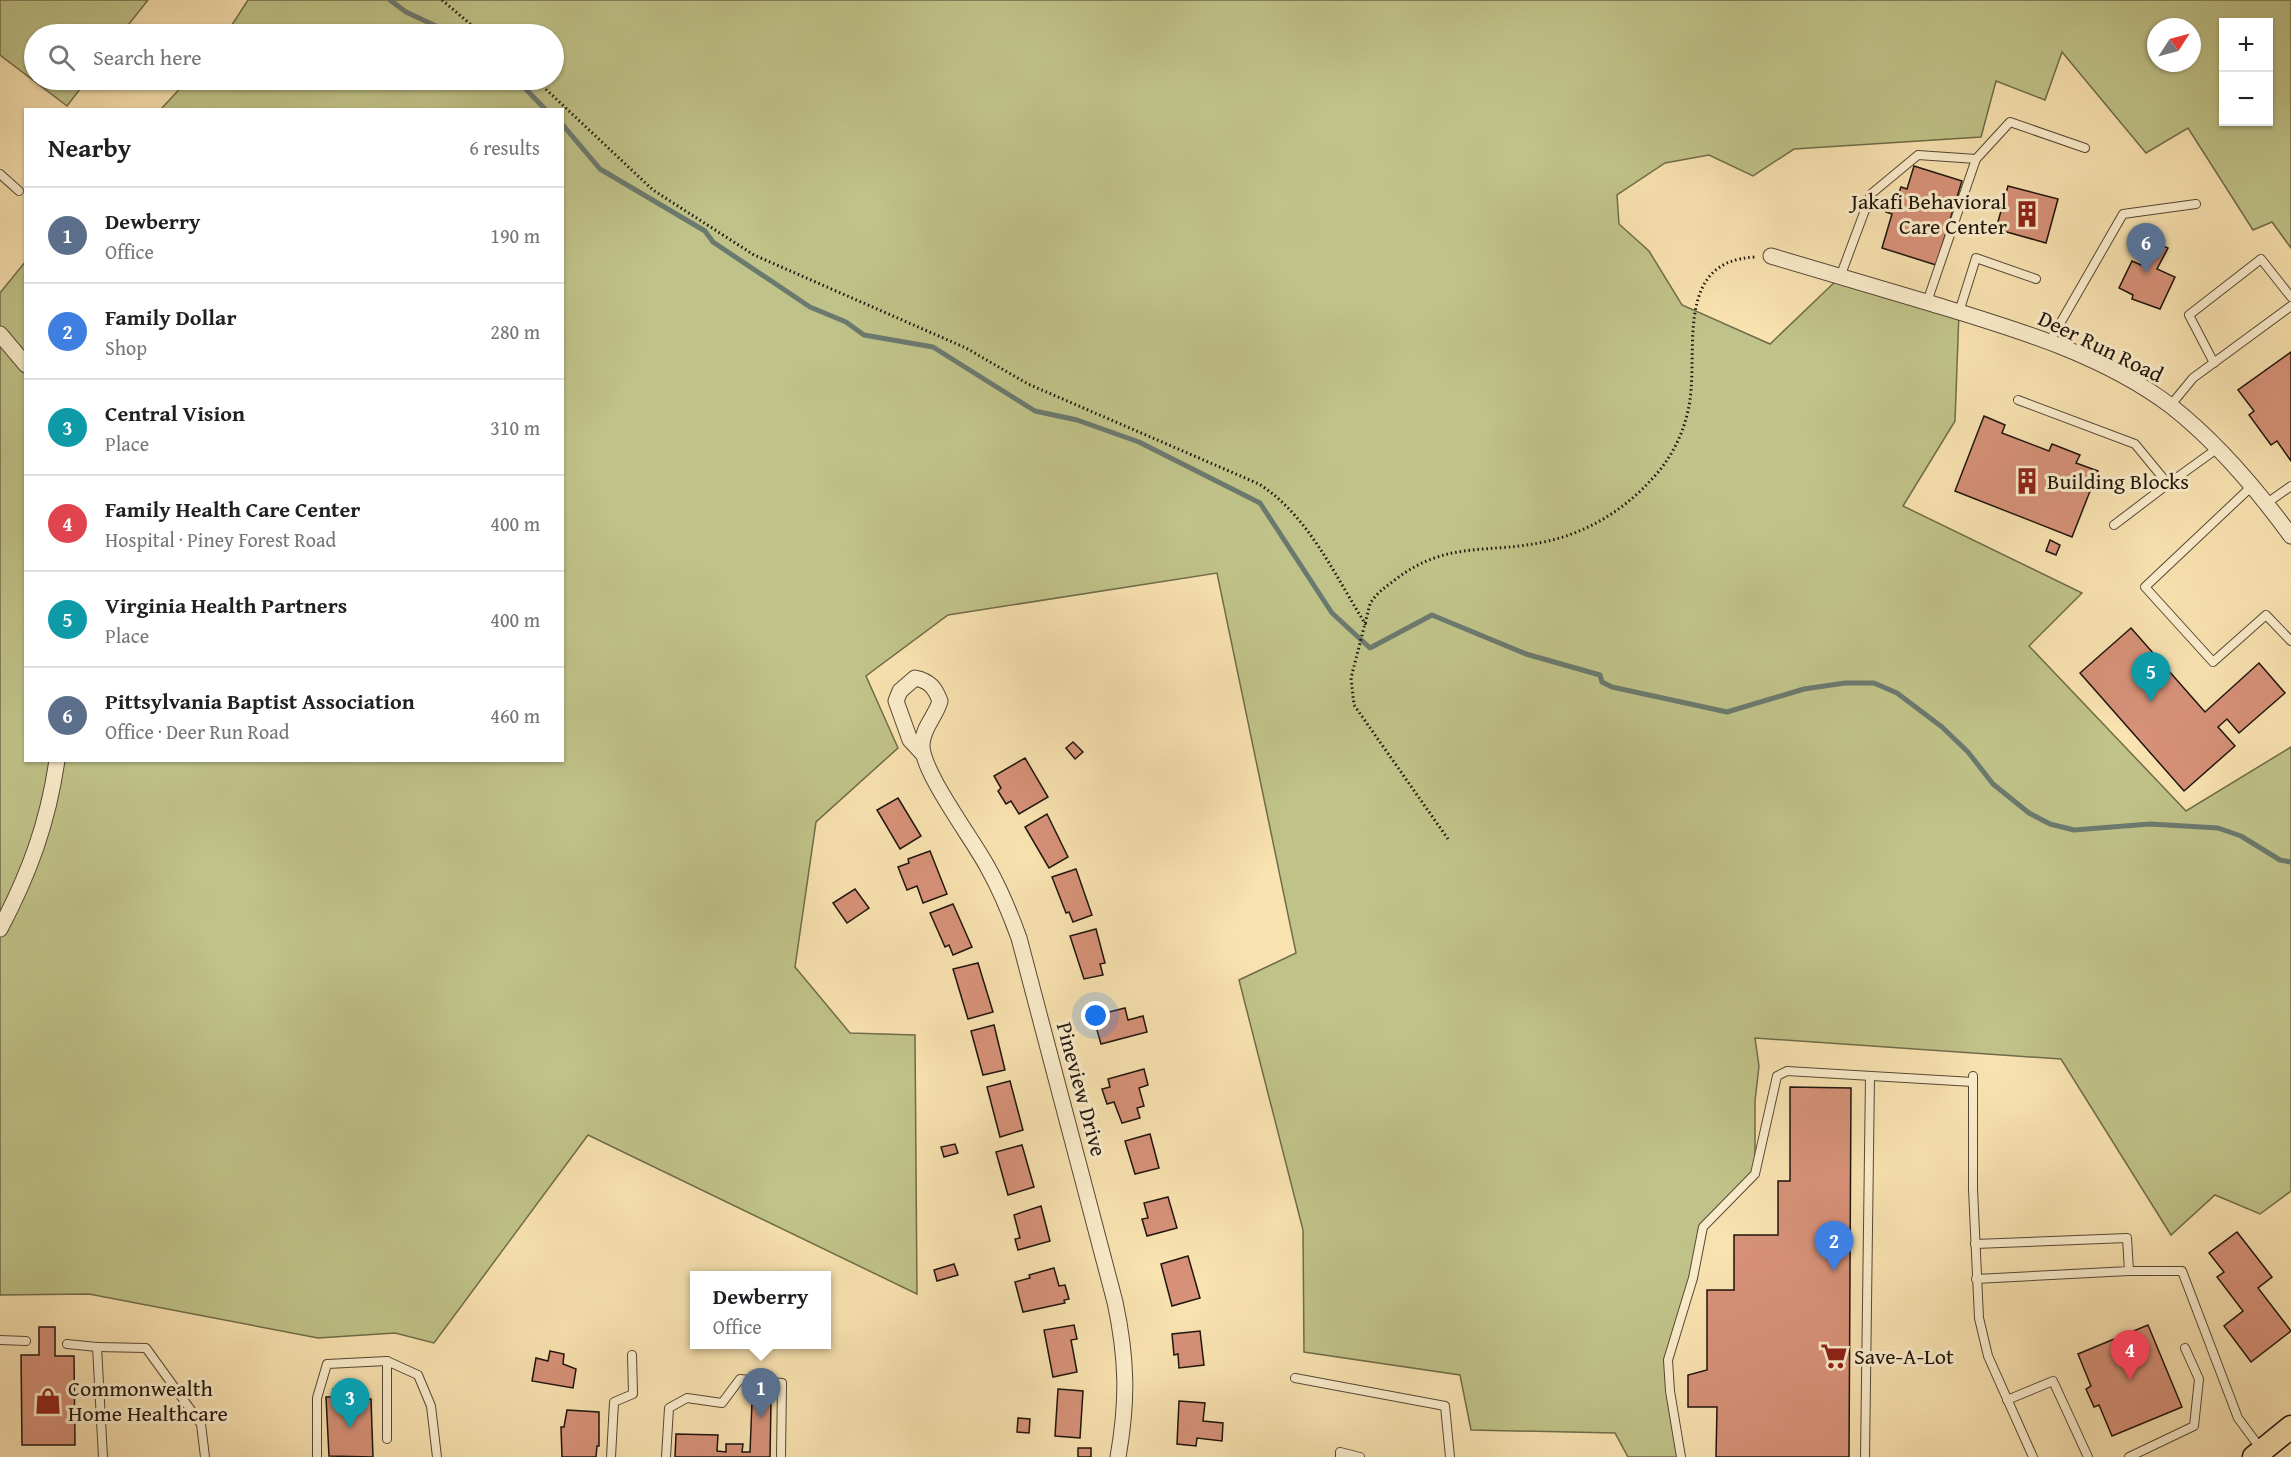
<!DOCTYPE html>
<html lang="en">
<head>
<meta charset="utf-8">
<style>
  :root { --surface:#fff; --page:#f6f6f6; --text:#202124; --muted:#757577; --line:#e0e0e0; --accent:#8f2418 }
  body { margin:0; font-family:"Gentium Book Plus",serif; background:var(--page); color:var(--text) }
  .controls { position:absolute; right:18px; top:18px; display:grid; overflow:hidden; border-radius:0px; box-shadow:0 2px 4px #0004 }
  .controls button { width:54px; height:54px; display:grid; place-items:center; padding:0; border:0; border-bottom:2px solid var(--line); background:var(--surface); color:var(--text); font:30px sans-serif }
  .compass { position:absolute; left:2147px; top:18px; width:54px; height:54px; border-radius:50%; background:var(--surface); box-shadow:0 2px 4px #0004; rotate:54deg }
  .you { position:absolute; left:1096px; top:1016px; width:21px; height:21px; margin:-15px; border:4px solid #fff; border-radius:50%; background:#1a73e8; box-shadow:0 0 0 9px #1a73e833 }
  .badge { display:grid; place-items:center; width:39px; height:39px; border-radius:50%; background:var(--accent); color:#fff; font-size:20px; font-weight:700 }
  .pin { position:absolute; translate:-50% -50px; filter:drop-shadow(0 2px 3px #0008) }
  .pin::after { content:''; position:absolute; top:32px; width:21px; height:18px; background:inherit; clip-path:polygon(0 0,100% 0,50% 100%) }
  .popup { position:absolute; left:690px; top:1271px; width:141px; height:78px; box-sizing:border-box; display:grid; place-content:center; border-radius:0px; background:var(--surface); filter:drop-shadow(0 2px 4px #0005); font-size:20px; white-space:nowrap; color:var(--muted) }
  .popup b { font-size:22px; color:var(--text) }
  .popup::after { content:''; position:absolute; left:50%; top:100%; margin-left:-12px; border:12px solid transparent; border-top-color:var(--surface) }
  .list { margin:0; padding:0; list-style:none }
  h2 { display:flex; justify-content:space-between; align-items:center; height:78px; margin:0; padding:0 24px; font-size:26px }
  h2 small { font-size:20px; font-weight:400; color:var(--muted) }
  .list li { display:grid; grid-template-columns:39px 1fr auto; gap:18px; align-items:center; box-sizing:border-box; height:96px; padding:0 24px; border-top:2px solid var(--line) }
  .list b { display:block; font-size:22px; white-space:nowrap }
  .list p { margin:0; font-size:20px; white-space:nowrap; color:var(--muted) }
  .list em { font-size:20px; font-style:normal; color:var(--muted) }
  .icon { flex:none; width:33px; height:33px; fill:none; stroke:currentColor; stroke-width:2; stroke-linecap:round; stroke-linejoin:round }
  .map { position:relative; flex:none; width:2291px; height:1457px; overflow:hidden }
  .search { position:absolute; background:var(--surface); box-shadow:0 2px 4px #0004; left:24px; top:24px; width:540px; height:66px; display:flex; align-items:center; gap:15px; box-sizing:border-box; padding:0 21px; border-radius:33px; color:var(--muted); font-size:22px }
  .panel { position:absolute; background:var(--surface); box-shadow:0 2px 4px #0004; left:24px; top:108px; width:540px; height:654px; border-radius:0px }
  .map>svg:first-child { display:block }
  .green { fill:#c0c389; stroke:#706c4a; stroke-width:1.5; fill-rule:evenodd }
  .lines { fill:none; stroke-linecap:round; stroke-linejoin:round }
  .stream { stroke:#6b7a6f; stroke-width:5 }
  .building { fill:#d79279; stroke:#1f150c; stroke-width:1.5 }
  .service-casing { stroke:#564835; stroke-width:10 }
  .minor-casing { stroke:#564835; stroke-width:17 }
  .primary-casing { stroke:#1f150c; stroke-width:25 }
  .path { stroke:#1f150c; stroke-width:3; stroke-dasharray:1.5 3; stroke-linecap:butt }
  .service { stroke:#fbedcc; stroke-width:8 }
  .minor { stroke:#fbedcc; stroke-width:15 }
  .primary { stroke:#f9e3b1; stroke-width:22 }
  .labels { text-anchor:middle; stroke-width:6; stroke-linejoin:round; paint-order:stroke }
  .poi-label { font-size:22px; fill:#1f150c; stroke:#fbedcc; text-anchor:start }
  .street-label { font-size:22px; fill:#1f150c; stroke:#fbedcc }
</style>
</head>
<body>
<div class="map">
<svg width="2291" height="1457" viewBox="0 0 2291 1457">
  <rect width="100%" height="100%" fill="#f9e3b1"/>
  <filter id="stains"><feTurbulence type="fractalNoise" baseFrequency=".00333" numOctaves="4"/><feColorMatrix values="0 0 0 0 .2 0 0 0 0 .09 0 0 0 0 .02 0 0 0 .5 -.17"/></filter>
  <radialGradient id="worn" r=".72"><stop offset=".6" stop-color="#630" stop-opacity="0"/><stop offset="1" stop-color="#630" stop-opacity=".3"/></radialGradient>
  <g class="green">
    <path d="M0 0H148L121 34H34V80H87L67 106 0 55Z"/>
    <path d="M248 0H2291V248L2272 222 2253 230 2188 128 2146 153 2062 52 2045 100 1996 81 1981 137 1794 149 1753 176 1709 155 1665 163 1617 195 1619 224 1649 251 1682 305 1770 344 1840 277 1959 312 1955 421 1903 506 2082 593 2029 646 2186 811 2291 747V1191L2260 1214 2215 1195 2171 1235 2061 1059 1755 1038 1759 1066 1755 1101V1174L1703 1227 1668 1360 1681 1457H1628L1615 1433 1471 1430 1460 1375 1304 1352 1303 1230 1239 980 1296 953 1217 573 948 615 866 676 898 748 816 822 795 967 850 1033 915 1035 917 1294 588 1135 434 1343 395 1333 318 1338 89 1294 0 1295V293L25 262 26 760H562V110L161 109 188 80H554V34H226ZM2224 22H2268V122H2224ZM2156 27H2192V63H2156Z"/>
  </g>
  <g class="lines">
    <g class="stream">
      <path d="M390 0 406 12 453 34"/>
      <path d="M517 80 546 110"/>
      <path d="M562 124 600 169 705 231 713 242 810 307 846 322 864 335 933 347 1035 411 1077 420 1139 442 1260 503 1332 613 1370 648 1432 615 1526 654 1600 675 1602 682 1612 687 1727 712 1804 689 1845 683H1874L1897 693 1942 727 1968 752 1993 784 2029 813 2050 824 2074 830 2150 824 2218 828 2241 836 2280 860 2291 862"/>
    </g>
  </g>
  <g class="building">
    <path d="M1914 166 1962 181 1936 265 1882 248 1892 214 1886 212 1891 196 1897 198 1901 187 1907 189Z"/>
    <path d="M2008 186 2058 199 2046 243 1996 229Z"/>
    <path d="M2152 241 2168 248 2157 269 2175 277 2160 309 2132 299 2133 295 2119 288 2132 261 2141 265Z"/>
    <path d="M2291 352V461L2277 441 2271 445 2249 415 2254 411 2238 390Z"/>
    <path d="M1984 416 2005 425 2002 433 2049 451 2052 444 2080 455 2076 463 2098 471 2072 537 1955 491Z"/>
    <path d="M2050 540 2060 545 2056 555 2046 551Z"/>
    <path d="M2131 628 2205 712 2259 663 2285 693 2239 733 2227 719 2218 727 2235 746 2184 791 2080 673Z"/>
    <path d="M1073 742 1083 752 1075 759 1066 748Z"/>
    <path d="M1025 758 1048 797 1019 814 1011 801 1006 804 998 791 1001 788 994 776Z"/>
    <path d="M898 798 921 836 900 849 877 810Z"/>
    <path d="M1047 814 1068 857 1049 868 1025 827Z"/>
    <path d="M930 851 947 894 923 903 917 886 907 890 898 867 909 863 908 859Z"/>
    <path d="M1076 869 1092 915 1073 922 1069 912 1066 913 1052 877Z"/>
    <path d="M855 889 869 908 847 923 833 903Z"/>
    <path d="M953 904 972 947 953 955 949 945 945 947 930 913Z"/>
    <path d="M1096 929 1105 963 1100 964 1103 975 1084 979 1070 936Z"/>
    <path d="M978 963 993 1012 968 1019 953 969Z"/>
    <path d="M1125 1008 1128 1020 1143 1016 1147 1032 1101 1044 1093 1016Z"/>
    <path d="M994 1025 1005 1070 983 1075 971 1031Z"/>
    <path d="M1144 1069 1148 1085 1139 1088 1144 1106 1137 1108 1140 1118 1122 1123 1114 1102 1107 1104 1102 1089 1110 1087 1108 1079Z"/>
    <path d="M1010 1081 1023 1130 1000 1137 987 1087Z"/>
    <path d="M1790 1087 1851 1088 1849 1457H1716L1717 1407H1688V1375L1707 1370V1290H1734V1235H1778V1181H1790Z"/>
    <path d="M1150 1134 1159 1168 1135 1174 1125 1141Z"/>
    <path d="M955 1144 958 1153 944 1157 941 1147Z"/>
    <path d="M1022 1145 1034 1187 1008 1195 996 1152Z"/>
    <path d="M1168 1197 1177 1228 1147 1236 1142 1219 1148 1218 1144 1203Z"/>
    <path d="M1041 1206 1050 1241 1018 1250 1015 1239 1020 1238 1014 1215Z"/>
    <path d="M2237 1232 2272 1277 2258 1288 2291 1331 2251 1362 2224 1326 2243 1311 2217 1277 2224 1272 2209 1253Z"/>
    <path d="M1188 1256 1200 1298 1172 1306 1161 1264Z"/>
    <path d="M954 1264 958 1275 937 1281 934 1270Z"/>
    <path d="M1054 1268 1059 1286 1065 1285 1069 1299 1064 1300 1065 1303 1023 1312 1015 1282 1030 1278 1029 1275Z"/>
    <path d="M1074 1325 1077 1339 1071 1340 1077 1372 1053 1377 1044 1330Z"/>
    <path d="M2148 1325 2182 1407 2112 1436 2099 1405 2094 1407 2086 1389 2091 1386 2078 1354Z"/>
    <path d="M39 1327H55V1356H74L75 1445H22L21 1355H39Z"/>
    <path d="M1200 1331 1204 1365 1179 1368 1178 1354 1174 1355 1172 1334Z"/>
    <path d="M550 1351 564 1354 563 1364 576 1369 573 1388 532 1381 536 1358 548 1361Z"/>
    <path d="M354 1388 355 1400 371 1399 373 1457 329 1456 326 1397H334L333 1389Z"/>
    <path d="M1058 1389 1083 1391 1080 1438 1055 1436Z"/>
    <path d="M1179 1401 1205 1403 1203 1421 1223 1423 1222 1441 1197 1438 1196 1446 1177 1444Z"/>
    <path d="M752 1402H771L770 1457H675L676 1434 718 1435 717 1451 726 1452V1444H743L742 1452H750Z"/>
    <path d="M567 1410 599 1412V1446H597L596 1457H562L561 1427H564Z"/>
    <path d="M1018 1418 1030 1419 1029 1433 1017 1432Z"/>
    <rect x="1078" y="1448" width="13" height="9"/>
  </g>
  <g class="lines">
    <defs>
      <g id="service">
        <path d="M0 174 19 191"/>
        <path d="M1840 277 1871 194 1918 155 1976 159"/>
        <path d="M1927 302 1976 159 2010 122 2085 148"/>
        <path d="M1959 312 1976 258 2036 279"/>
        <path d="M2050 341 2123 214 2196 204"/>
        <path d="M2214 363 2189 315 2261 259 2291 297"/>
        <path d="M2018 400 2135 444 2168 484 2218 448"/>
        <path d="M2170 406 2193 378 2291 306"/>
        <path d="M2252 486 2145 587 2213 662 2266 615 2291 641"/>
        <path d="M2267 503 2291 486"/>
        <path d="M2114 525 2168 484"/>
        <path d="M1973 1076V1189L1979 1318 1988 1356 2033 1457"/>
        <path d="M1975 1244 2127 1238 2129 1271 1976 1279"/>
        <path d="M2129 1271H2182L2238 1418 2261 1449"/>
        <path d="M0 1340 26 1341"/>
        <path d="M67 1344 97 1347 103 1457"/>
        <path d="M97 1347 146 1348 201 1424 205 1457"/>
        <path d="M1295 1378 1445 1406 1450 1457"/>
        <path d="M2007 1400 2053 1381 2088 1457"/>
        <path d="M387 1439V1361"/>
        <path d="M317 1457V1398L327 1364 387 1361 418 1375 431 1406 437 1457"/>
        <path d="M611 1457 614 1402 633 1394 632 1355"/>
        <path d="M666 1457 669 1408 687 1398 722 1403 740 1379 782 1383 781 1457"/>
        <path d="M1340 1457V1452L1360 1457"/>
        <path d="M1681 1457 1670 1391 1668 1360 1693 1278 1703 1227 1755 1174 1777 1076 1787 1071 1973 1082"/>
        <path d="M1865 1457 1870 1076"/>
        <path d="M2129 1457 2194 1426 2199 1379 2185 1348"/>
      </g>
      <g id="minor">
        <path d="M1771 256C1825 272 1879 288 1933 304 2015 329 2102 354 2171 406 2218 443 2256 488 2291 536"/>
        <path d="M0 334 26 365"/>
        <path d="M923 754 910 740 896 701 900 691 915 678C930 681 935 688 940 701 936 716 923 727 922 744 921 771 972 838 987 866 1000 889 1010 913 1019 938L1115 1302C1127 1358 1128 1401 1118 1457"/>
        <path d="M0 929C29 874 48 823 57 760"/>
      </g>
      <path id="primary" d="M2254 1457 2291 1427"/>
    </defs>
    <use href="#service" class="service-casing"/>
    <use href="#minor" class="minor-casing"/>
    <use href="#primary" class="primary-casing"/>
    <g class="path">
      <path d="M442 0 482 34"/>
      <path d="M536 80 653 190 754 255 966 348 1028 384 1259 484C1309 516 1335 576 1366 625"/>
      <path d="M1448 839 1354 705 1351 678 1370 604C1376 593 1386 587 1396 579 1449 539 1489 555 1548 541 1588 532 1624 510 1652 479 1670 460 1682 437 1688 411 1701 357 1670 260 1756 257"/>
    </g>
    <use href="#service" class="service"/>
    <use href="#minor" class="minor"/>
    <use href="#primary" class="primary"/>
  </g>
  <defs>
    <symbol id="building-bare" viewBox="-9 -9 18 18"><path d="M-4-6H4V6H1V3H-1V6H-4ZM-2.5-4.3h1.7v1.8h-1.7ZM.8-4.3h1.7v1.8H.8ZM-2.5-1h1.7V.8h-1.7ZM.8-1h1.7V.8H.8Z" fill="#8f2418" stroke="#fbedcc" stroke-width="2.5" paint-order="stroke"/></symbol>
    <symbol id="supermarket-bare" viewBox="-9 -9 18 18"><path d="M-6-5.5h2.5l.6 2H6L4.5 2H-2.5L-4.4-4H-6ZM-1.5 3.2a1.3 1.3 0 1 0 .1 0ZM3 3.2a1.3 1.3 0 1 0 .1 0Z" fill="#8f2418" stroke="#fbedcc" stroke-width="2.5" paint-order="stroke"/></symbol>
    <symbol id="shop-bare" viewBox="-9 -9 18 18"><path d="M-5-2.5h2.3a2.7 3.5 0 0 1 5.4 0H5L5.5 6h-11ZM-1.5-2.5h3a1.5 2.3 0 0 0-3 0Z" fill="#8f2418" stroke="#fbedcc" stroke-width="2.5" paint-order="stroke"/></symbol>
  </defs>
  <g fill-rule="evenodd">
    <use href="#building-bare" x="2008" y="195" width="38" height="38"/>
    <use href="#building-bare" x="2008" y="462" width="38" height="38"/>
    <use href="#supermarket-bare" x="1815" y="1337" width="38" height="38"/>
    <use href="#shop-bare" x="29" y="1382" width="38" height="38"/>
  </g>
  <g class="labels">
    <g class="poi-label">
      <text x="2007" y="209" text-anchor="end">Jakafi Behavioral<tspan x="2007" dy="25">Care Center</tspan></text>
      <text x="2047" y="489">Building Blocks</text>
      <text x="1854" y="1364">Save-A-Lot</text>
      <text x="68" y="1396">Commonwealth<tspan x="68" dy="25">Home Healthcare</tspan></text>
    </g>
    <g class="street-label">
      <text transform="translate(2101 346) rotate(26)" y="8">Deer Run Road</text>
      <text transform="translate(1082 1089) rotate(75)" y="8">Pineview Drive</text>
    </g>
  </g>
  <rect width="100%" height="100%" filter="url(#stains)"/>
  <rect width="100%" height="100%" fill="url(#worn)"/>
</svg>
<div class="controls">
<button>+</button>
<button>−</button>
</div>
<svg class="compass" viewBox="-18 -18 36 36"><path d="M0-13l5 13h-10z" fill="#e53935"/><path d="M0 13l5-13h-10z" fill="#757577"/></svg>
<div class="you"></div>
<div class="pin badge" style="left:761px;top:1418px;background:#5c6f8a">1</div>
<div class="popup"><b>Dewberry</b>Office</div>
<div class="pin badge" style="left:1834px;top:1271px;background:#3f7fe0">2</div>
<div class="pin badge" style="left:350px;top:1428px;background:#0f9aa8">3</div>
<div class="pin badge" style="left:2130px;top:1380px;background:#e0444e">4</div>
<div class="pin badge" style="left:2151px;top:702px;background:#0f9aa8">5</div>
<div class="pin badge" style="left:2146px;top:273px;background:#5c6f8a">6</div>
<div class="search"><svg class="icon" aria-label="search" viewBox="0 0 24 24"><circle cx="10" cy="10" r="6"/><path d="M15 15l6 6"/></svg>Search here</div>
<section class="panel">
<h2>Nearby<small>6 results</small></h2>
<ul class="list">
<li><span class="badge" style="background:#5c6f8a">1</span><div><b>Dewberry</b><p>Office</p></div><em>190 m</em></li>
<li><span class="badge" style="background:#3f7fe0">2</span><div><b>Family Dollar</b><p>Shop</p></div><em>280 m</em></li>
<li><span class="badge" style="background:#0f9aa8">3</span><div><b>Central Vision</b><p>Place</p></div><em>310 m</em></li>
<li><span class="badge" style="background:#e0444e">4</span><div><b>Family Health Care Center</b><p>Hospital · Piney Forest Road</p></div><em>400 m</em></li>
<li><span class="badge" style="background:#0f9aa8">5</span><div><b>Virginia Health Partners</b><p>Place</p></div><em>400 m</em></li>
<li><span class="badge" style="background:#5c6f8a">6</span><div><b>Pittsylvania Baptist Association</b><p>Office · Deer Run Road</p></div><em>460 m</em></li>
</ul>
</section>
</div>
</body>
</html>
